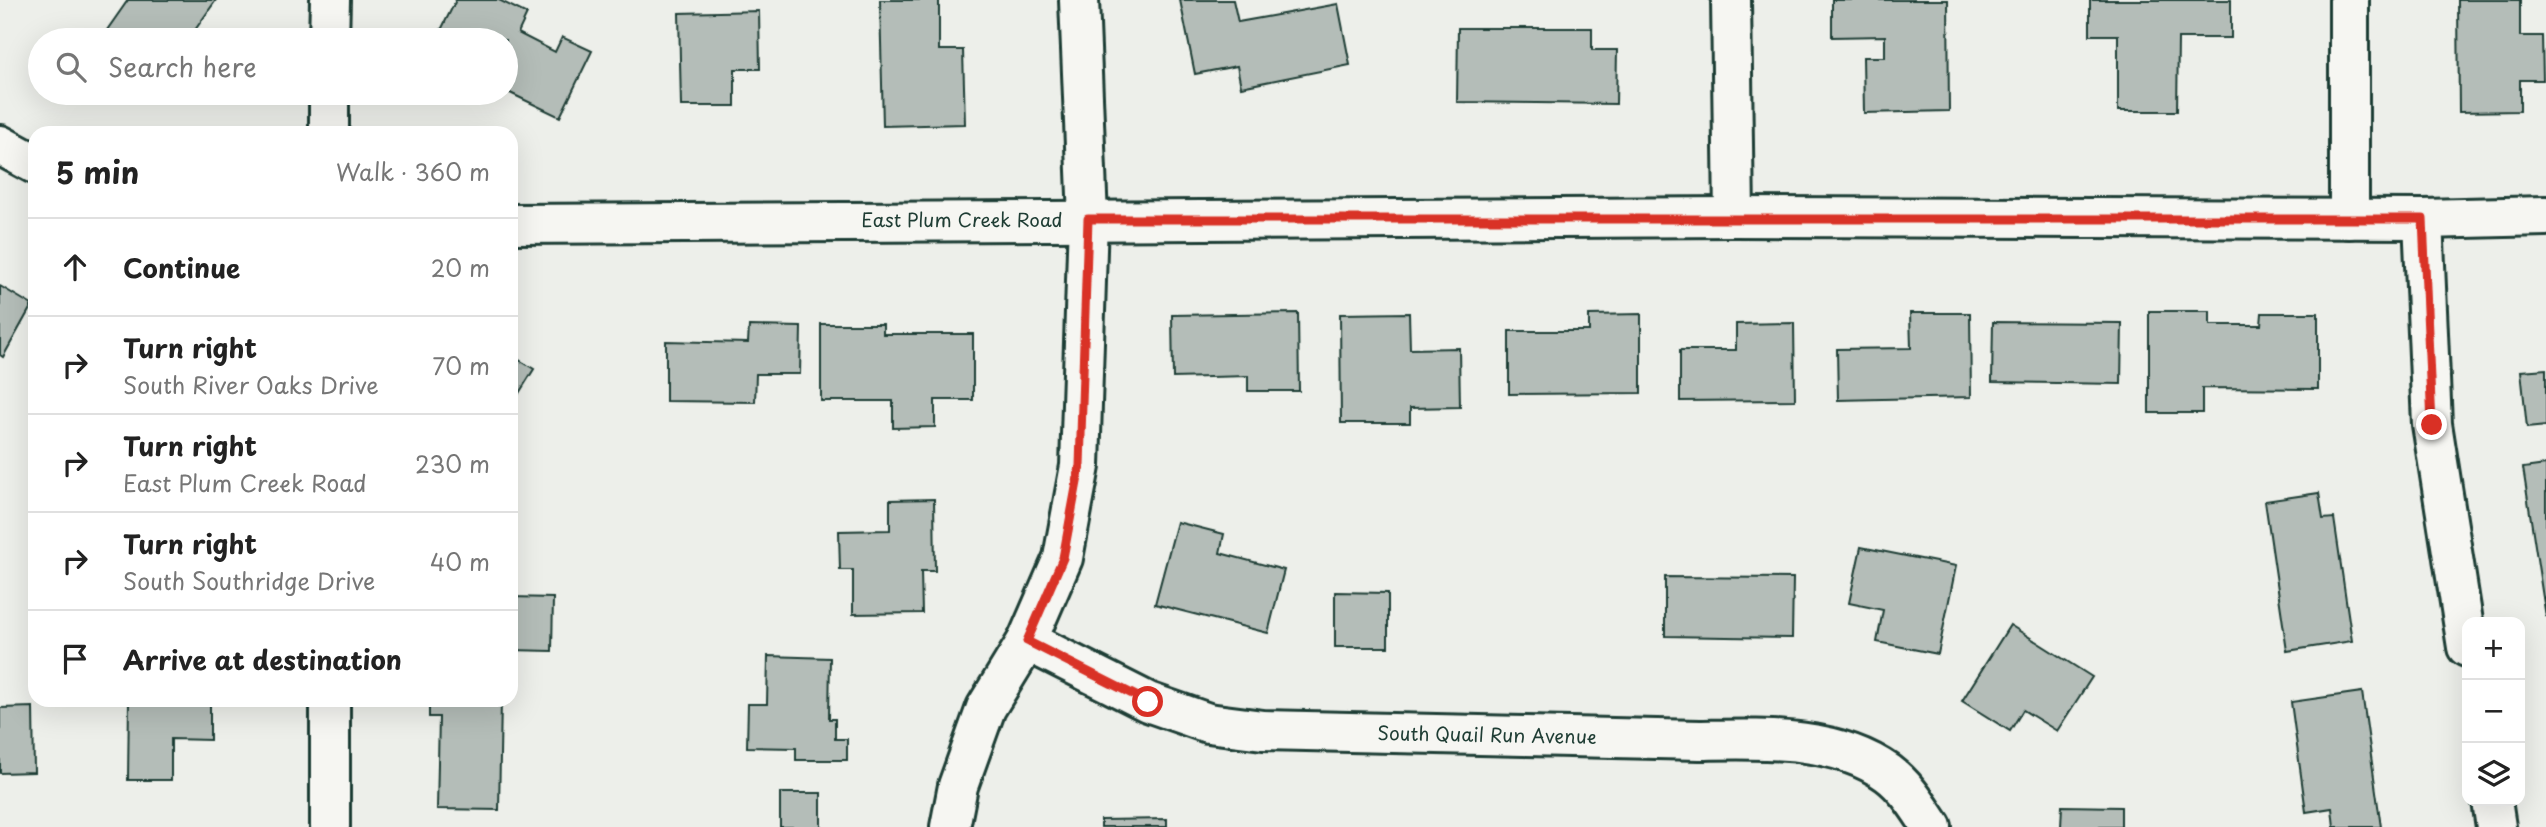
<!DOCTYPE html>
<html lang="en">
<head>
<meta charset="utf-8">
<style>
  :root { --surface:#fff; --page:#f2f2f2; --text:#222; --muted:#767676; --line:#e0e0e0 }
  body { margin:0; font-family:"Playpen Sans",sans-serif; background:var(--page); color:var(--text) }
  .controls { position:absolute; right:21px; bottom:21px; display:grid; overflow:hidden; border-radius:14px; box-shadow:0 7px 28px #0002 }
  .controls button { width:63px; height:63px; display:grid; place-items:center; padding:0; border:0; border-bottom:2px solid var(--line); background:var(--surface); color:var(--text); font:35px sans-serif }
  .stop { position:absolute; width:21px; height:21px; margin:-16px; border:5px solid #d93025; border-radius:50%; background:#fff }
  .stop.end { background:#d93025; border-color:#fff; box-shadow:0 2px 7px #0008 }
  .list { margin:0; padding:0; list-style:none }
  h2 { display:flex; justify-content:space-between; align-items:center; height:91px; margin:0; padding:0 28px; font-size:30px }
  h2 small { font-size:23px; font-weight:400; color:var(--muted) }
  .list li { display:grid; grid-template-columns:46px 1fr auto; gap:21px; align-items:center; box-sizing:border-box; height:98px; padding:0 28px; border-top:2px solid var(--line) }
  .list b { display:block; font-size:26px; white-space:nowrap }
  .list p { margin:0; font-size:23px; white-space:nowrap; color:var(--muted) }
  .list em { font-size:23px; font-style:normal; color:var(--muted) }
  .icon { flex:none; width:38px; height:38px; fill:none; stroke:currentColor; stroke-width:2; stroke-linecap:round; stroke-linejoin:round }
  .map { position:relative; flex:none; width:2546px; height:827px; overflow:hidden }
  .search { position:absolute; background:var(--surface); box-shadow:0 7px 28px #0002; left:28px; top:28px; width:490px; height:77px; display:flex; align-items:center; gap:18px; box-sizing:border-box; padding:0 24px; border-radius:38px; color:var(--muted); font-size:26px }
  .panel { position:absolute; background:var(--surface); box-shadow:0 7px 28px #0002; left:28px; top:126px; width:490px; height:581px; border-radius:21px }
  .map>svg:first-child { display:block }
  .building { fill:#b4bdb8; stroke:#1f3d34; stroke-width:2 }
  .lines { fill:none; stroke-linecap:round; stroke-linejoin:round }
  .street-casing { stroke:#1f3d34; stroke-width:44 }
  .secondary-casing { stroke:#1f3d34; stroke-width:44 }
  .street { stroke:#f6f6f2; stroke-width:38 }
  .secondary { stroke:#f6f6f2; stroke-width:38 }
  .route { stroke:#d93025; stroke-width:9 }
  .labels { text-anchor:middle; stroke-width:5; stroke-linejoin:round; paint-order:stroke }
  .street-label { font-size:19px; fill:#1f3d34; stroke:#f6f6f2 }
</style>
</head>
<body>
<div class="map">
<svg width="2546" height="827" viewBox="0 0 2546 827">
  <rect width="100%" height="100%" fill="#edefea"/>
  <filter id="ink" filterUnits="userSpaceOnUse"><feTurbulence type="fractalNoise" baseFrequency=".0143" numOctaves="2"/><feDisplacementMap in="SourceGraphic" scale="14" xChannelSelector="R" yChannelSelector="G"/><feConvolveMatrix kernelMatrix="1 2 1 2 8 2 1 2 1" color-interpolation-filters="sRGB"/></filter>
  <g filter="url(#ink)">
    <g class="building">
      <path d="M128 0H216L188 40H100Z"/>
      <path d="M456 0H499L527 14 518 33 555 52 562 37 592 51 560 117 506 91V40H436Z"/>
      <path d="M880 0H939V50H963L965 124 883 126Z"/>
      <path d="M1180 0H1233L1238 22 1338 4 1350 65 1241 87 1237 66 1195 74Z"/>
      <path d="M1832 0H1948L1949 111 1864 113 1863 57H1885V36L1832 37Z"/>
      <path d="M2090 0H2231V38H2178L2177 111H2118V35H2090Z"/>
      <path d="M2458 0H2520V36H2542L2543 80H2520V111L2459 112Z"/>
      <path d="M759 11 760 69H735V106H681L679 13Z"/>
      <path d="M1458 28H1592V50H1617L1616 104 1457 102Z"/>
      <path d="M0 286 32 305 3 357 0 355Z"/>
      <path d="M2149 311H2210V325H2261L2262 313H2318V389L2202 388V413H2149Z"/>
      <path d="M1298 313 1299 391H1248V376L1173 378 1172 315Z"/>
      <path d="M1409 313 1410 349 1459 348 1460 407 1410 408V423H1341L1340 314Z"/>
      <path d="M1910 313H1970L1971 397 1838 400 1837 349 1911 348Z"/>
      <path d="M1641 314V393L1509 394V331H1589V315Z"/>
      <path d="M1993 322 2122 323 2121 384 1992 382Z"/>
      <path d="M1794 323 1795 400 1680 401V350H1736V324Z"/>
      <path d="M821 324H883V334H973V400H935V427L893 428V401H821Z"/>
      <path d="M749 326 801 327 800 374H756L755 402 666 401V341L748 343Z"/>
      <path d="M511 355 534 369 511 406Z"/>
      <path d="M2546 369V426L2527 428 2521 371Z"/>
      <path d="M2546 465V617L2523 468Z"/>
      <path d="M2319 493 2323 519 2334 518 2352 641 2287 651 2265 501Z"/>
      <path d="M934 499 935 571H921L922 613 853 614V570H840L839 531 890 530V500Z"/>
      <path d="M1177 522 1224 534 1220 553 1284 570 1268 633 1155 604Z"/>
      <path d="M1861 547 1956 566 1938 654 1877 642 1883 610 1849 603Z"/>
      <path d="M1665 577 1793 578 1792 638 1665 636Z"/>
      <path d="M1335 592 1388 593V647H1335Z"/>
      <path d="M511 597 553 598 552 651 511 650Z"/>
      <path d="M2010 625 2092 677 2057 731 2023 710 2010 731 1962 701Z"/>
      <path d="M768 656 830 658 829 719H835V739H847V760H796V748L747 747 748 704H767Z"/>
      <path d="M2362 692 2381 827H2334L2332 808 2306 812 2291 702Z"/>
      <path d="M129 700H210V740L171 739V780H128Z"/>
      <path d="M429 700H501L499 810 437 809 439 717H429Z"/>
      <path d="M33 707 34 772 0 773V708Z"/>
      <rect x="780" y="793" width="41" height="34"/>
      <path d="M2062 806 2121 807V827H2061Z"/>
      <path d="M1167 819V827H1101V820Z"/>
    </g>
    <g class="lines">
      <defs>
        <g id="street">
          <path d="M1731 0 1734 217"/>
          <path d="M2349 0V219"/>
          <path d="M0 145 35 164"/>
          <path d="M2423 219 2432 424 2467 647"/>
          <path d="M511 224 1734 217 2423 219 2546 216"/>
          <path d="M1027 641 1148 702 1208 723 1263 730 1700 740C1761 739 1835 735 1888 773 1907 787 1919 808 1932 827"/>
          <path d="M2492 801 2496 827"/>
          <path d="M950 827 958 786 986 708 1027 641 1063 558 1080 466 1088 219 1079 0"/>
        </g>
        <g id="secondary">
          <path d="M329 40 330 0"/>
          <path d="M329 133V93"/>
          <path d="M330 827V700"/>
        </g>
      </defs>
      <use href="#street" class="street-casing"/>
      <use href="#secondary" class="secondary-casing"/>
      <use href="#street" class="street"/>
      <use href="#secondary" class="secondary"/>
    </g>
  </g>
  <g class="lines" filter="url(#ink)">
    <path class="route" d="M1148 702 1027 641 1063 558 1080 466 1088 219H2423L2432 425"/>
  </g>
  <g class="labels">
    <g class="street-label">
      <text x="962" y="227">East Plum Creek Road</text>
      <text transform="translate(1487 735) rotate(1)" y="7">South Quail Run Avenue</text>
    </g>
  </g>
</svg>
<div class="controls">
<button>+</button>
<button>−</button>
<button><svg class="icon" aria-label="layers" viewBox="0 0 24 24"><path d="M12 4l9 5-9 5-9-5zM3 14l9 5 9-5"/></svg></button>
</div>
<div class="stop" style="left:1148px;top:702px"></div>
<div class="stop end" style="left:2432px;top:425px"></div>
<div class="search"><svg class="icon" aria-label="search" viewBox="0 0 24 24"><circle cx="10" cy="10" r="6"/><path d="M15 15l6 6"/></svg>Search here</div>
<section class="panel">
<h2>5 min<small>Walk · 360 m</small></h2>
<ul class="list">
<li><svg class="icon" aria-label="ahead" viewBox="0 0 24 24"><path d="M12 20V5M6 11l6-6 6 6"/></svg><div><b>Continue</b></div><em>20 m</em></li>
<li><svg class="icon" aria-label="right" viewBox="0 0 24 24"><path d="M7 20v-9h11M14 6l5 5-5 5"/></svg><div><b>Turn right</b><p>South River Oaks Drive</p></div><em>70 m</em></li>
<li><svg class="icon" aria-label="right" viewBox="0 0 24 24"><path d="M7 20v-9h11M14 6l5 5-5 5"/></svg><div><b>Turn right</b><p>East Plum Creek Road</p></div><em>230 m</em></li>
<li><svg class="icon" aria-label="right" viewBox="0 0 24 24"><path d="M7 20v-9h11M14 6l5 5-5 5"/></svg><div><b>Turn right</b><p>South Southridge Drive</p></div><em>40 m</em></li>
<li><svg class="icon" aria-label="arrive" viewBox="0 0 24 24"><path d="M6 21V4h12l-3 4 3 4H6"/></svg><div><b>Arrive at destination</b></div></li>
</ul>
</section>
</div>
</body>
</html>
